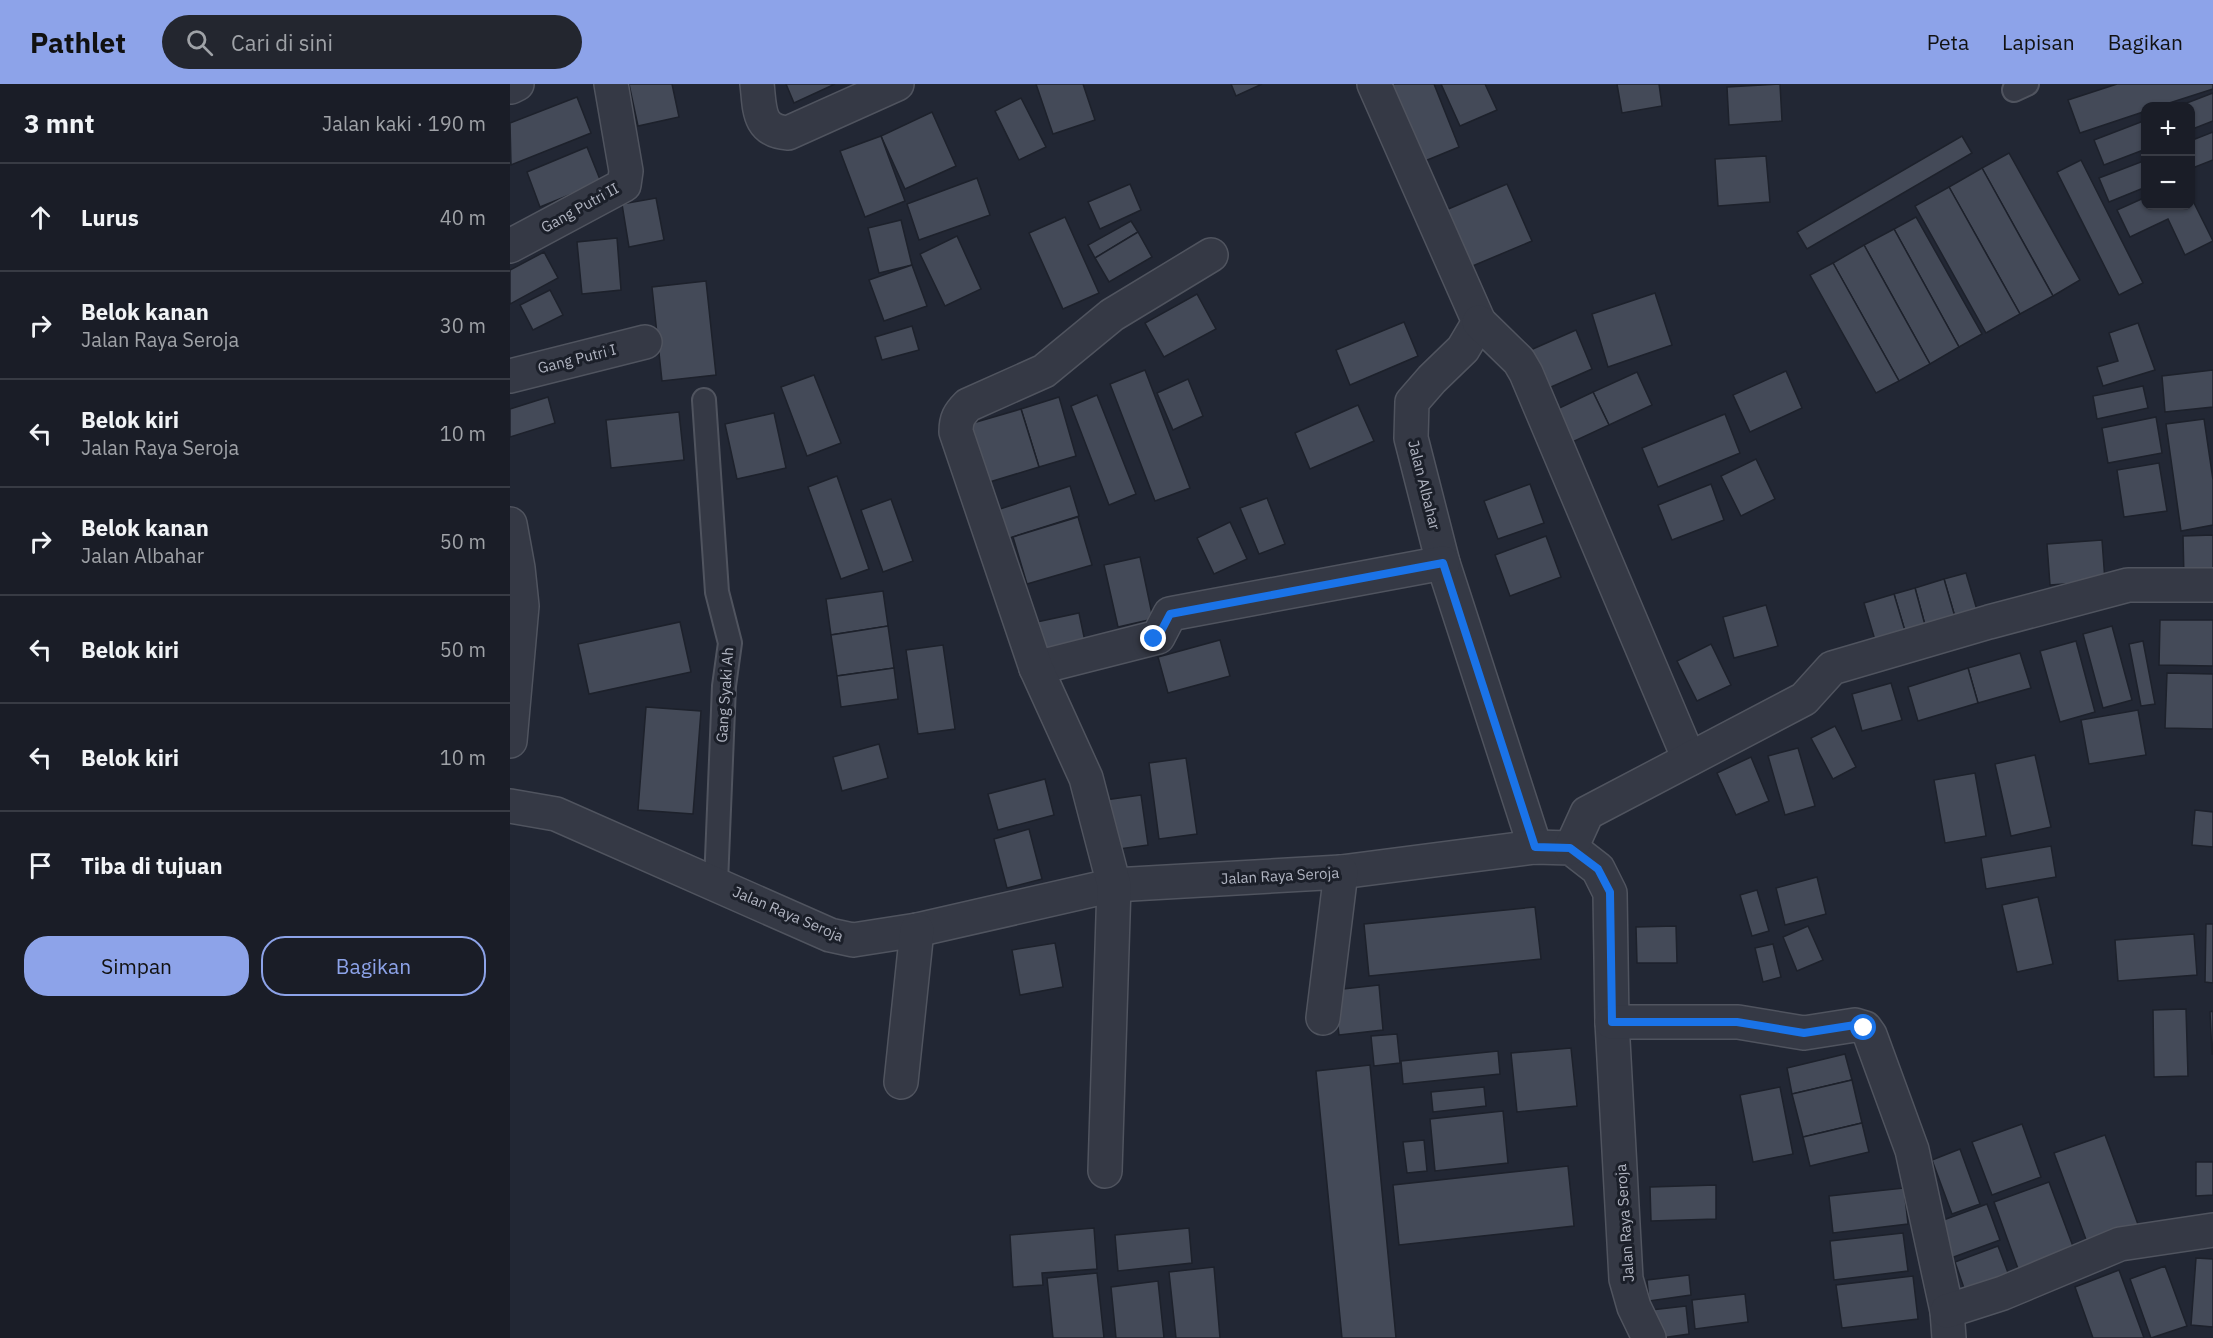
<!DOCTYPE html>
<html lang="id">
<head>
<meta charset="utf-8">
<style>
  :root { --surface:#1a1d27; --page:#23262f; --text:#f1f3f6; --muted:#9fa2a7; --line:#383b44; --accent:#8da3e9 }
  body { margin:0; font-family:"IBM Plex Sans",sans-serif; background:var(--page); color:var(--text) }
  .controls { position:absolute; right:18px; top:18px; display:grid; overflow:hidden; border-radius:12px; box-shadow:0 2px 4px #0004 }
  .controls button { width:54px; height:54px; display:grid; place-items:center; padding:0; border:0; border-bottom:2px solid var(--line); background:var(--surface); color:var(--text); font:30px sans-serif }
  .stop { position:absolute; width:18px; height:18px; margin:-14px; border:4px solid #1a73e8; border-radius:50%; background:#fff }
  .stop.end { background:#1a73e8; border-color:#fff; box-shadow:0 2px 6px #0008 }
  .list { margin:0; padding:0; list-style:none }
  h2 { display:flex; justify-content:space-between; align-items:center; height:78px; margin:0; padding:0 24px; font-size:26px }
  h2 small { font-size:20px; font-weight:400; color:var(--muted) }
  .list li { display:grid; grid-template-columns:39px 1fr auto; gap:18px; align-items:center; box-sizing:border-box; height:108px; padding:0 24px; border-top:2px solid var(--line) }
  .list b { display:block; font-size:22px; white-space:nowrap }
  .list p { margin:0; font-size:20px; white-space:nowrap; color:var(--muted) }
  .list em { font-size:20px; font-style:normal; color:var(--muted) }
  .actions { display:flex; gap:12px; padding:18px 24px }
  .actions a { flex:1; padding:14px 0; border:2px solid var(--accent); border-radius:24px; text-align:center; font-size:21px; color:var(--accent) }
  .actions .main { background:var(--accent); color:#111 }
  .icon { flex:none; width:33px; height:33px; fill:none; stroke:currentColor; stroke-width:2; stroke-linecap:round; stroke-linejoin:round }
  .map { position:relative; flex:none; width:1703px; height:1254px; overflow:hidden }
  header { display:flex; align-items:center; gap:36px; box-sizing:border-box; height:84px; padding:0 30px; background:var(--accent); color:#111 }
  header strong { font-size:28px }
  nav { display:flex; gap:33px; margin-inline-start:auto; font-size:21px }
  .search { width:420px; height:54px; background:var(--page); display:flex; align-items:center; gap:15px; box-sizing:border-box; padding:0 21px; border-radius:33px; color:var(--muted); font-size:22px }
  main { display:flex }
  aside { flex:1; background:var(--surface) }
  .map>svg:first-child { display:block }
  .building { fill:#444a58; stroke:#1d212b; stroke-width:1.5 }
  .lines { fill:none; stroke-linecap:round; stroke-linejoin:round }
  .service-casing { stroke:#50545f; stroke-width:26 }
  .minor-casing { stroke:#50545f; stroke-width:36 }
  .service { stroke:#353945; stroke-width:22 }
  .minor { stroke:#353945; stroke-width:33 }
  .route { stroke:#1a73e8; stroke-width:8 }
  .labels { text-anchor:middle; stroke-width:6; stroke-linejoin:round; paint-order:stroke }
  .street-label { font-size:15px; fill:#b0b4c1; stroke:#1b1f29 }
</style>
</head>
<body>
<header>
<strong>Pathlet</strong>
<div class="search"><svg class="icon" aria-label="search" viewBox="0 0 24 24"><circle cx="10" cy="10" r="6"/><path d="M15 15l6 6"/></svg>Cari di sini</div>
<nav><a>Peta</a><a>Lapisan</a><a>Bagikan</a></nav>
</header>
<main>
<aside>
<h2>3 mnt<small>Jalan kaki · 190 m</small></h2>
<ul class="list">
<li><svg class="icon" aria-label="ahead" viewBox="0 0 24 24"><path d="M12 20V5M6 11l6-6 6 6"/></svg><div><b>Lurus</b></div><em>40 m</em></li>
<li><svg class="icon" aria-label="right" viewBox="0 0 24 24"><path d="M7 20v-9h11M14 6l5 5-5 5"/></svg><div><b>Belok kanan</b><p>Jalan Raya Seroja</p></div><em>30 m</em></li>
<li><svg class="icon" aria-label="left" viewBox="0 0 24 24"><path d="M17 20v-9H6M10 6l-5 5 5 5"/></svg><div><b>Belok kiri</b><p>Jalan Raya Seroja</p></div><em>10 m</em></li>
<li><svg class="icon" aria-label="right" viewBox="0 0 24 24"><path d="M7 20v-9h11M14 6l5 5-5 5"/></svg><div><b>Belok kanan</b><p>Jalan Albahar</p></div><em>50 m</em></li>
<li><svg class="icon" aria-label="left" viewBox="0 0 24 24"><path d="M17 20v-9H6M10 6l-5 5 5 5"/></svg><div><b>Belok kiri</b></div><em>50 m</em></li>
<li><svg class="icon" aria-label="left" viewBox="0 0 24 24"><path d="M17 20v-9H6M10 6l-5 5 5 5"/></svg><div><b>Belok kiri</b></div><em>10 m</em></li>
<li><svg class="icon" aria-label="arrive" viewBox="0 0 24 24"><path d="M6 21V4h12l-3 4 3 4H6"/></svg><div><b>Tiba di tujuan</b></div></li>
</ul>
<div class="actions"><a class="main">Simpan</a><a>Bagikan</a></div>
</aside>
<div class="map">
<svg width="1703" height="1254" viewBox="0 0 1703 1254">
  <rect width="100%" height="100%" fill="#222734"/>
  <g class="building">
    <path d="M119 0H162L169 33 128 42Z"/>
    <path d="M276 0H325L284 19Z"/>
    <path d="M526 0H573L585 36 543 50Z"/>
    <path d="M721 0H752L726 12Z"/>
    <path d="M878 0H924L949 63 910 79Z"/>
    <path d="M931 0H975L987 26 950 42Z"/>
    <path d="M1107 0H1149L1152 22 1112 29Z"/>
    <path d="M1270 0 1272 37 1219 41 1217 3Z"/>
    <path d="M1607 0H1703V5L1650 22H1636V27L1570 49 1558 16Z"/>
    <path d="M1703 9V37L1680 46V22H1669Z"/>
    <path d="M67 13 81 49 1 81 0 39Z"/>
    <path d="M511 14 536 63 509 76 485 27Z"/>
    <path d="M422 28 446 82 395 105 371 52Z"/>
    <path d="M1636 36V65L1594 81 1584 56Z"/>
    <path d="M1703 48V76L1680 85V57Z"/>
    <path d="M371 52 395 117 355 133 330 67Z"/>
    <path d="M1452 52 1462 69 1297 165 1287 148Z"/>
    <path d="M77 63 91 98 30 123 17 88Z"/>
    <path d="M1499 69 1570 196 1543 212 1472 84Z"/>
    <path d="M1256 72 1260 118 1208 122 1205 75Z"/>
    <path d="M1571 76 1633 199 1609 211 1547 88Z"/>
    <path d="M1636 76V103L1599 118 1589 94Z"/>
    <path d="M1472 84 1543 212 1510 230 1439 103Z"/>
    <path d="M467 94 480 131 409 156 397 120Z"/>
    <path d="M620 100 631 126 590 145 578 118Z"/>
    <path d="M997 100 1022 157 953 186 929 129Z"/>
    <path d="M1439 103 1510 230 1476 249 1405 122Z"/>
    <path d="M1680 111 1703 157 1675 171 1658 135 1620 153 1607 126 1636 113V122H1680Z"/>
    <path d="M146 114 154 156 119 163 112 120Z"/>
    <path d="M555 133 589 209 553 225 519 149Z"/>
    <path d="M1406 133 1472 250 1449 263 1384 145Z"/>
    <path d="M391 136 402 181 369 189 358 144Z"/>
    <path d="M621 137 628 148 585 174 578 161Z"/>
    <path d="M1384 145 1449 263 1420 280 1354 161Z"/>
    <path d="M628 148 642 173 599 198 585 174Z"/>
    <path d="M447 152 471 205 435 222 410 170Z"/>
    <path d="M107 154 111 206 72 210 67 158Z"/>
    <path d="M1354 161 1420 280 1389 297 1323 179Z"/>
    <path d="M34 168 48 194 0 220V186Z"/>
    <path d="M1323 179 1389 297 1366 309 1300 191Z"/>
    <path d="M402 181 417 222 374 237 359 196Z"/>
    <path d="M196 197 206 291 152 297 142 203Z"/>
    <path d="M40 206 53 231 23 246 10 221Z"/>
    <path d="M1145 209 1162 261 1098 283 1082 230Z"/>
    <path d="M687 210 706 245 654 273 635 239Z"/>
    <path d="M894 238 908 272 840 301 826 266Z"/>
    <path d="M1628 239 1645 286 1593 302 1587 283 1608 277 1599 249Z"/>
    <path d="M402 242 409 266 372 276 365 253Z"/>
    <path d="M1066 246 1082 285 1032 307 1016 268Z"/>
    <path d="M635 286 680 404 645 417 600 300Z"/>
    <path d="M1703 286V323L1655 328 1652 292Z"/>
    <path d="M1276 287 1292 324 1240 348 1223 311Z"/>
    <path d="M1127 288 1142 321 1099 341 1083 308Z"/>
    <path d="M304 291 331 359 297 372 271 303Z"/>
    <path d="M678 295 693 332 663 346 647 309Z"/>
    <path d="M1633 302 1638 324 1587 335 1583 312Z"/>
    <path d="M1083 308 1099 341 1056 361 1041 328Z"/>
    <path d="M587 311 626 410 599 421 561 322Z"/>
    <path d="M38 313 45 339 0 353V325Z"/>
    <path d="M549 313 566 372 529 383 511 325Z"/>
    <path d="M848 321 864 357 800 385 785 349Z"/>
    <path d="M511 325 529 383 473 400 456 341Z"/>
    <path d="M169 328 174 376 101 384 96 336Z"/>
    <path d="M264 329 276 384 227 395 215 340Z"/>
    <path d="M1215 330 1230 369 1148 403 1132 364Z"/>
    <path d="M1646 333 1652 369 1598 379 1592 344Z"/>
    <path d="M1694 335 1703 396V441L1671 447 1656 340Z"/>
    <path d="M1246 375 1265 415 1231 432 1211 392Z"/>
    <path d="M1649 379 1657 427 1614 433 1607 386Z"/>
    <path d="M327 392 359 485 331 495 298 403Z"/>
    <path d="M1020 400 1034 439 988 455 974 417Z"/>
    <path d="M1201 400 1214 436 1162 456 1148 421Z"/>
    <path d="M560 402 569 432 493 456 484 427Z"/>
    <path d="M757 414 775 460 749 470 730 424Z"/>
    <path d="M381 415 403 477 373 488 351 426Z"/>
    <path d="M568 433 582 481 517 500 503 453Z"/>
    <path d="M720 438 737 475 704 490 687 454Z"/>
    <path d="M1703 451V493L1674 494 1673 452Z"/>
    <path d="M1036 452 1051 493 1000 512 985 471Z"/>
    <path d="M1592 456 1595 497 1540 501 1537 460Z"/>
    <path d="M630 473 643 535 608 543 594 481Z"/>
    <path d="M1456 489 1467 526 1445 533 1434 495Z"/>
    <path d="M1434 495 1445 533 1415 541 1405 504Z"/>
    <path d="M1405 504 1415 541 1395 547 1384 510Z"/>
    <path d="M373 507 378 542 321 551 316 515Z"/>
    <path d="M1384 510 1395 547 1365 556 1354 519Z"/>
    <path d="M1256 521 1268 562 1224 574 1213 533Z"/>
    <path d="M569 529 577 567 530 578 522 539Z"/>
    <path d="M1650 536H1703V582L1649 581Z"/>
    <path d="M170 538 181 588 79 610 68 560Z"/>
    <path d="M378 542 384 584 327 592 321 551Z"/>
    <path d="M1602 542 1622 616 1593 624 1573 550Z"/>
    <path d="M710 556 720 592 658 609 648 573Z"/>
    <path d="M1566 557 1585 628 1550 638 1530 567Z"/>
    <path d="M1633 557 1645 620 1631 622 1619 560Z"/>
    <path d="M1201 560 1221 601 1187 617 1167 577Z"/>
    <path d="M433 561 445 645 408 650 396 566Z"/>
    <path d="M1510 569 1521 604 1468 619 1458 584Z"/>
    <path d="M384 584 388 615 331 623 327 592Z"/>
    <path d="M1458 584 1468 619 1408 637 1398 603Z"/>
    <path d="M1657 589 1703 590V645L1655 644Z"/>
    <path d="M1381 599 1392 636 1352 647 1342 610Z"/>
    <path d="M136 623 191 627 183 730 128 726Z"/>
    <path d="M1628 626 1636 671 1579 680 1571 636Z"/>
    <path d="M1325 642 1346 683 1323 695 1301 654Z"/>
    <path d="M369 660 378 694 332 707 323 673Z"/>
    <path d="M1288 664 1305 722 1275 731 1258 672Z"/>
    <path d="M1525 671 1541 743 1501 752 1485 680Z"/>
    <path d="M1241 673 1259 717 1226 731 1207 689Z"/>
    <path d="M676 674 687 750 649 755 639 679Z"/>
    <path d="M1465 689 1476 752 1435 759 1424 696Z"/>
    <path d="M535 695 544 731 488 746 478 710Z"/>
    <path d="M631 711 638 761 602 766 595 716Z"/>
    <path d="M1685 726 1703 728V763L1682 761Z"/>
    <path d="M519 745 532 795 497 804 484 755Z"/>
    <path d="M1541 762 1546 793 1476 805 1471 774Z"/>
    <path d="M1307 793 1316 830 1275 841 1266 804Z"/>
    <path d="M1247 806 1259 847 1242 852 1230 811Z"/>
    <path d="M1528 813 1543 880 1507 888 1492 821Z"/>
    <path d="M1025 823 1031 875 859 892 854 840Z"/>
    <path d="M1696 840H1703V899L1695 898Z"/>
    <path d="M1166 842 1167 879H1127L1126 843Z"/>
    <path d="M1298 842 1313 876 1287 887 1273 853Z"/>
    <path d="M1684 850 1687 891 1608 897 1605 856Z"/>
    <path d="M545 859 553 903 510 911 502 866Z"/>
    <path d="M1263 860 1271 893 1253 898 1245 864Z"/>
    <path d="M869 901 873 946 829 951 824 906Z"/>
    <path d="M1676 925 1678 992 1644 993 1643 926Z"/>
    <path d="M1703 927V970H1702L1700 928Z"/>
    <path d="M887 950 890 979 864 982 861 952Z"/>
    <path d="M1061 964 1067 1022 1007 1028 1001 969Z"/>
    <path d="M988 967 990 990 893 1000 891 977Z"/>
    <path d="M1335 970 1342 996 1282 1010 1277 984Z"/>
    <path d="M860 981 886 1254H832L806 987Z"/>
    <path d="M1342 996 1352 1039 1293 1053 1282 1010Z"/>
    <path d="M974 1003 976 1022 923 1028 921 1008Z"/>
    <path d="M1270 1003 1283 1070 1243 1078 1230 1011Z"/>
    <path d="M993 1027 998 1079 925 1087 920 1035Z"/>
    <path d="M1352 1039 1359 1068 1300 1082 1293 1053Z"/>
    <path d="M1512 1040 1531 1093 1482 1111 1462 1058Z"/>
    <path d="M1595 1051 1629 1143 1578 1161 1544 1069Z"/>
    <path d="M914 1056 917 1087 897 1089 893 1058Z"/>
    <path d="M1450 1065 1470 1120 1442 1130 1422 1076Z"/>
    <path d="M1686 1078H1703V1111L1686 1112Z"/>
    <path d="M1058 1082 1064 1142 889 1161 883 1101Z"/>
    <path d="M1539 1098 1567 1173 1511 1193 1484 1118Z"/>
    <path d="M1206 1101V1135L1141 1137 1140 1103Z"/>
    <path d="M1394 1104 1398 1140 1323 1149 1319 1112Z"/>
    <path d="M1477 1120 1490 1156 1441 1174 1428 1138Z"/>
    <path d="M584 1144 587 1185 532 1189 533 1201 503 1203 500 1151Z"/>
    <path d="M679 1144 682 1179 608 1187 605 1151Z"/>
    <path d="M1393 1149 1398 1187 1324 1196 1320 1157Z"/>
    <path d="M1488 1162 1500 1194 1456 1210 1445 1178Z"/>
    <path d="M1686 1174 1703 1175V1243L1681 1241Z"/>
    <path d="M1655 1182 1677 1242 1641 1254 1620 1195Z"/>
    <path d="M704 1183 710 1254H666L659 1188Z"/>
    <path d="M1609 1186 1634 1254H1583L1565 1203Z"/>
    <path d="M587 1189 594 1254H543L537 1194Z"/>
    <path d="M1179 1191 1181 1211 1139 1217 1137 1196Z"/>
    <path d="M1403 1192 1408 1235 1332 1244 1326 1201Z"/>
    <path d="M648 1197 654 1254H606L601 1203Z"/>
    <path d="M1235 1210 1238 1238 1185 1245 1182 1216Z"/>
    <path d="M1176 1222 1179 1250 1151 1254 1141 1226Z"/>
  </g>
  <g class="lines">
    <defs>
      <g id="service">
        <path d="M1504 6 1517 0"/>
        <path d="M194 316 207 508 220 559 214 602 206 799"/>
      </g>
      <g id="minor">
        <path d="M247 0C250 24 247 47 278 49L387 0"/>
        <path d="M864 0 969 238 953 265 922 295 902 318 901 354 933 479 1025 763"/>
        <path d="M1 3 7 0"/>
        <path d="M0 162 114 101 116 87 101 0"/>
        <path d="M969 238 1009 277 1016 289 1179 675"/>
        <path d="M0 292 135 258"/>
        <path d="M0 440 8 484 12 522 0 657"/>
        <path d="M526 584 648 553 660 530 665 529 933 479"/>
        <path d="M0 722 46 730 320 851 343 856 407 846 604 801 831 788 1025 763 1061 764 1088 785 1100 809 1102 938 1116 1195 1124 1223 1139 1254"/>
        <path d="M1061 764 1077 729 1294 615 1322 584 1479 538 1618 501H1703"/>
        <path d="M813 934 831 788"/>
        <path d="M1102 938H1228L1294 949 1345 941 1355 944 1360 951 1402 1066 1437 1227 1439 1254"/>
        <path d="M391 998 407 846"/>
        <path d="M595 1087 604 801 576 694 526 584 446 348C446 335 449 330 458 321L534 287 602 231 701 171"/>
        <path d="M1437 1227 1493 1209 1610 1160 1703 1146"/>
      </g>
    </defs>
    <use href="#service" class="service-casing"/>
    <use href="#minor" class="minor-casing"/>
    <use href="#service" class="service"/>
    <use href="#minor" class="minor"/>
  </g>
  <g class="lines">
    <path class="route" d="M644 555 648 553 660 530 933 479 1025 763 1060 764 1088 785 1100 808 1102 938H1227L1294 949 1345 941 1354 944"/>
  </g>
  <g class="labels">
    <g class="street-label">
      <text transform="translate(70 124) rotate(-29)" y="5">Gang Putri II</text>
      <text transform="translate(67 275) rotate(-14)" y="5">Gang Putri I</text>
      <text transform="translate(914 401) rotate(76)" y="5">Jalan Albahar</text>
      <text transform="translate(215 611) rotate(-86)" y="5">Gang Syaki Ah</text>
      <text transform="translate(770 792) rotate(-3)" y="5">Jalan Raya Seroja</text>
      <text transform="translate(278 830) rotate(23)" y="5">Jalan Raya Seroja</text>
      <text transform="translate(1115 1139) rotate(-94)" y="5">Jalan Raya Seroja</text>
    </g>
  </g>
</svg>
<div class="controls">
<button>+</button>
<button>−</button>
</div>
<div class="stop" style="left:1354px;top:944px"></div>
<div class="stop end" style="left:644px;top:555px"></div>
</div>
</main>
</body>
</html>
